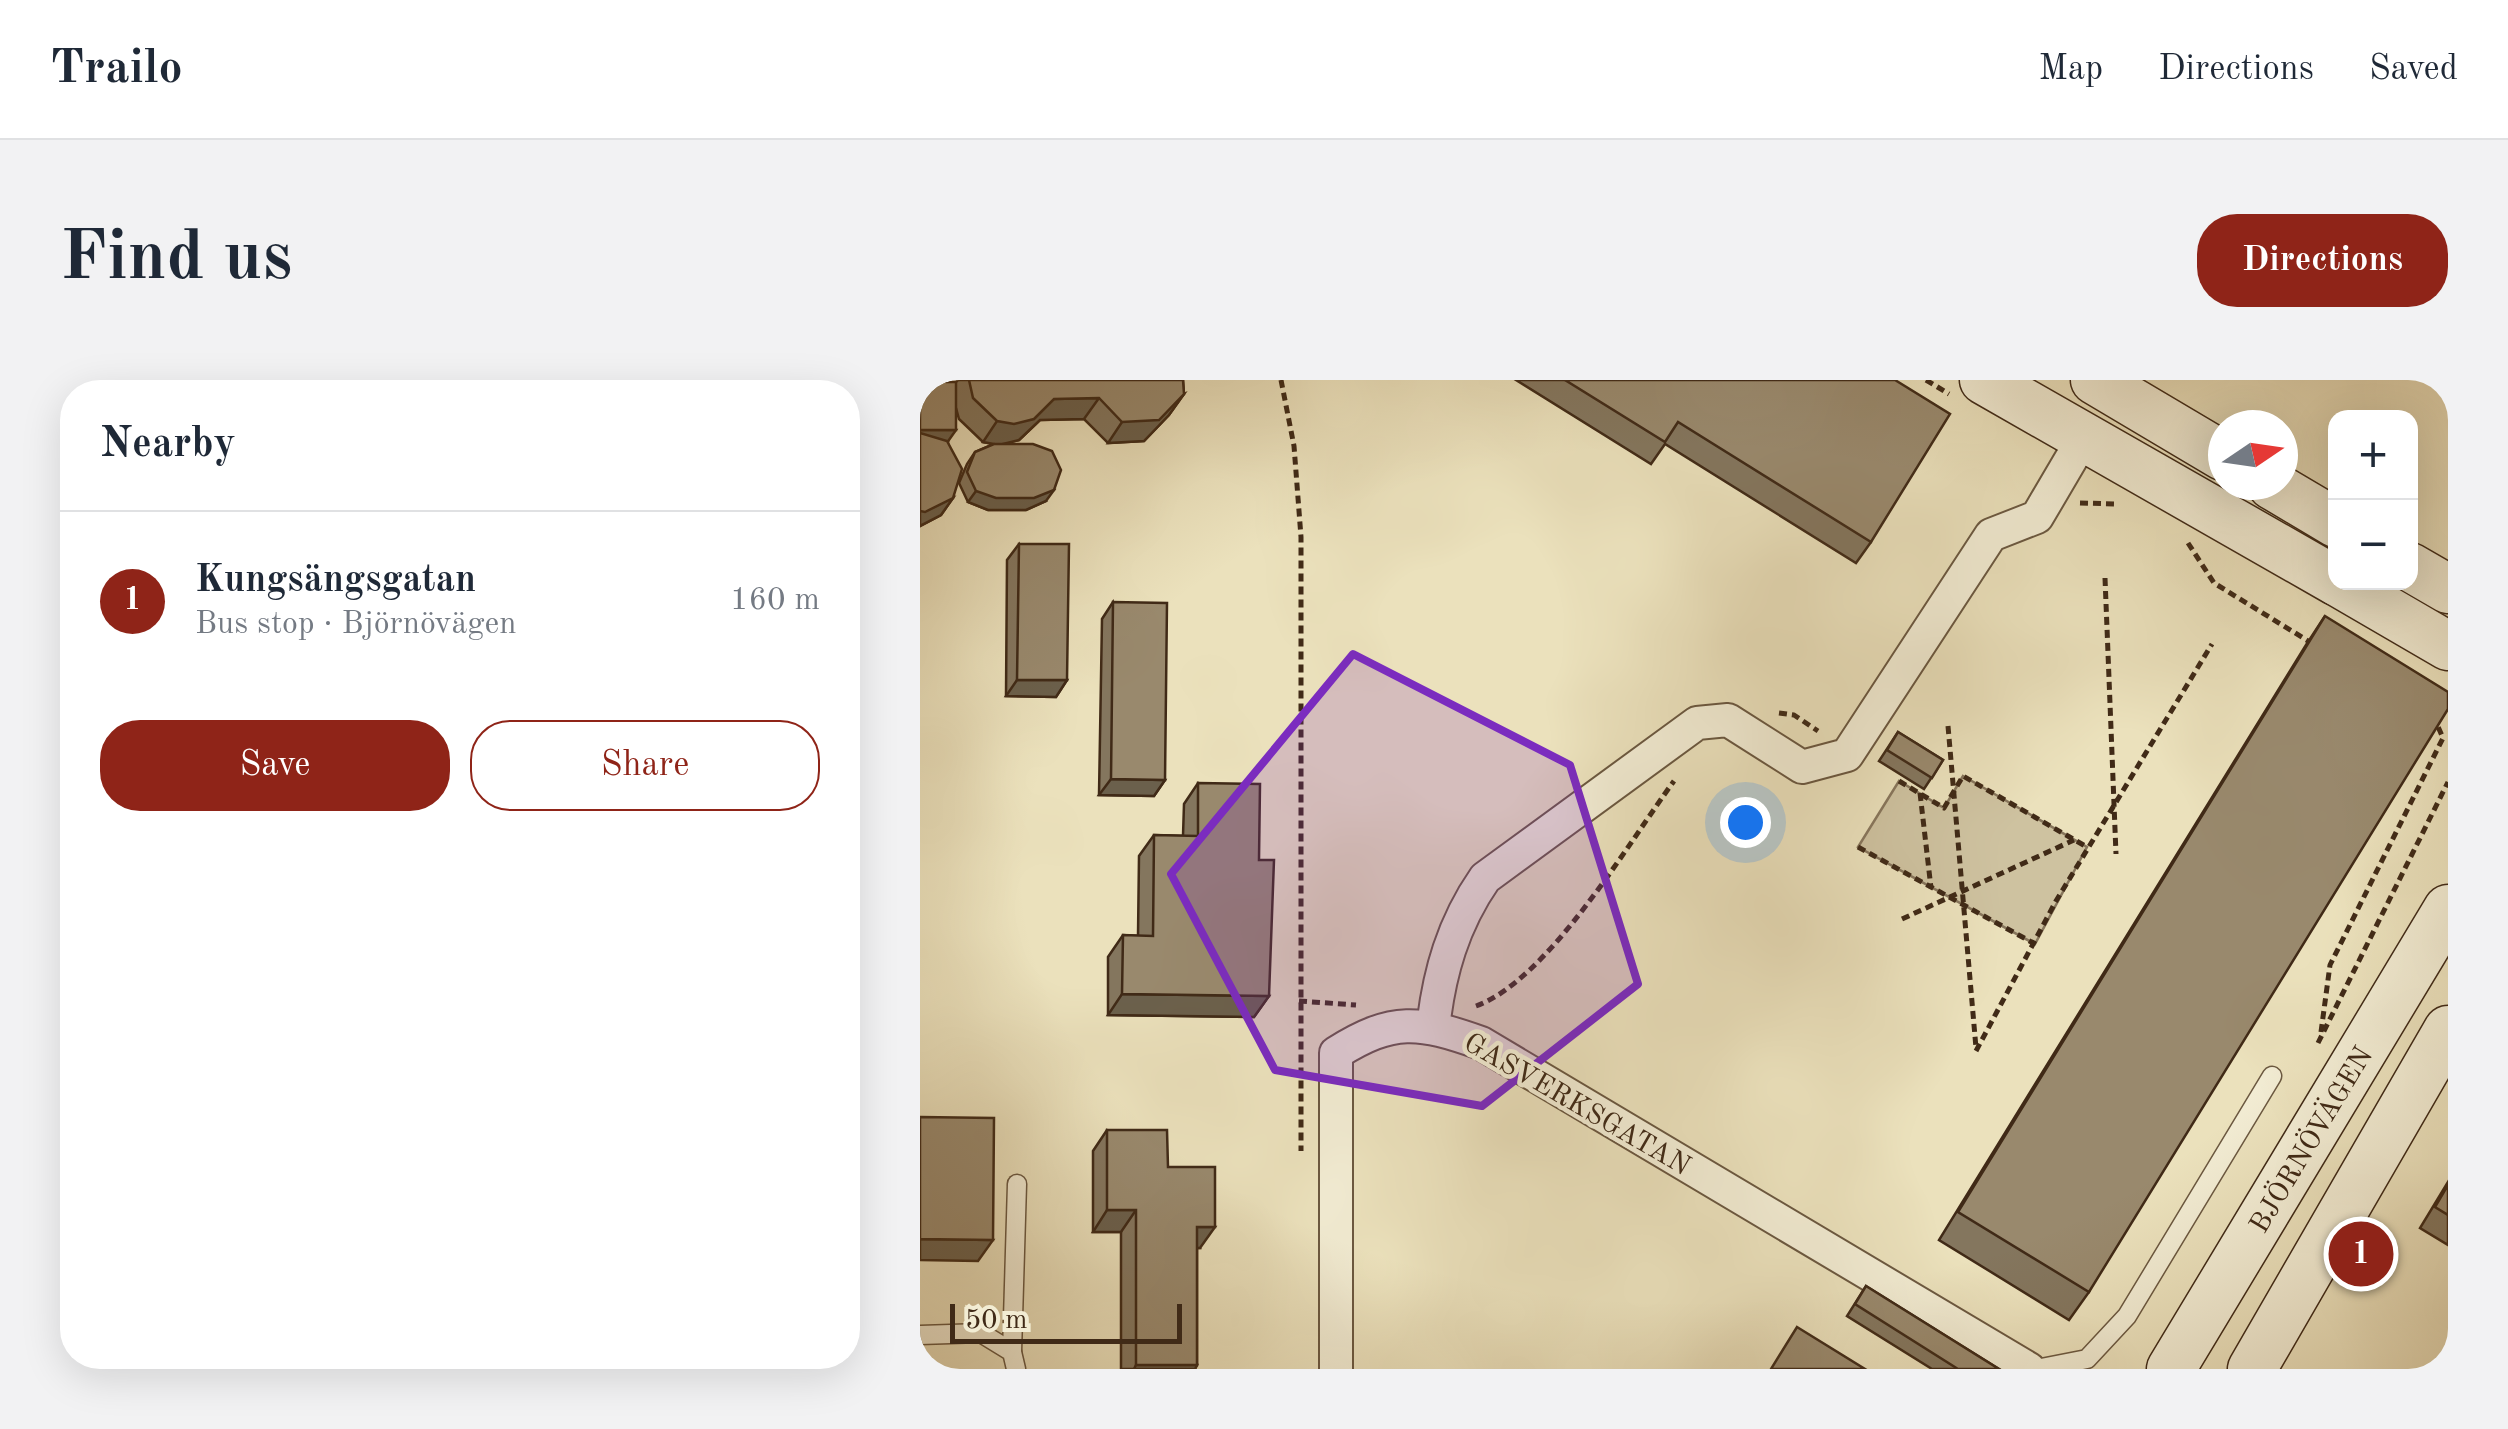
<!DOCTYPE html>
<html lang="en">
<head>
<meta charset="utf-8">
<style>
  :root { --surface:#fff; --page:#f2f2f3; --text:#1f2937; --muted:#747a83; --line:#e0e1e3; --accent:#8f2418 }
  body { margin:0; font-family:"Old Standard TT",serif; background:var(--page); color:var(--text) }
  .controls { position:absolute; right:30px; top:30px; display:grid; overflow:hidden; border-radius:20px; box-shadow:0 10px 40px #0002 }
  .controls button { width:90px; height:90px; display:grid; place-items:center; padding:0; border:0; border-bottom:2px solid var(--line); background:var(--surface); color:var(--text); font:50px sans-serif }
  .compass { position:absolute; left:1288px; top:30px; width:90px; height:90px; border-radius:50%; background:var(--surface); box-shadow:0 10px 40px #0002; rotate:77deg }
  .scale { position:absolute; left:30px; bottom:25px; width:232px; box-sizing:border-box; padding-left:10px; border:5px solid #402a17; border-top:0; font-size:28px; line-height:35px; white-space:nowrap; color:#402a17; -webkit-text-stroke:8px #f2ecd3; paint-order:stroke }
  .you { position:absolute; left:825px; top:442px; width:35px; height:35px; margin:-25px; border:8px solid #fff; border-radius:50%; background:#1a73e8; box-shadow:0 0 0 15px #1a73e833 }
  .badge { display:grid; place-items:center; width:65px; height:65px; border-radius:50%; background:var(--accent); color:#fff; font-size:32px; font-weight:700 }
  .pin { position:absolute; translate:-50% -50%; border:5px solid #fff; box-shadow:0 2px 10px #0006 }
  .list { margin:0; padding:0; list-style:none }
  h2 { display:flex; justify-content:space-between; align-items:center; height:130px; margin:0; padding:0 40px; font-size:42px }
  h2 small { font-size:32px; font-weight:400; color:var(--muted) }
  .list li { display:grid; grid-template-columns:65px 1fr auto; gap:30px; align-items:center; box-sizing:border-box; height:180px; padding:0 40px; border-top:2px solid var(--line) }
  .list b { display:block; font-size:38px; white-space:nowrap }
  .list p { margin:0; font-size:32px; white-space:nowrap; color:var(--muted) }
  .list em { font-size:32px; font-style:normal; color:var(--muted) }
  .actions { display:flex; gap:20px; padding:30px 40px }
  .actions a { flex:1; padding:22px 0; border:2px solid var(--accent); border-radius:40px; text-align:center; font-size:35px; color:var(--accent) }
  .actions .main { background:var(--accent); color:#fff }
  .map { position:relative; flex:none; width:1528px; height:989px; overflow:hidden; border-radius:40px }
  header { display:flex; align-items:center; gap:60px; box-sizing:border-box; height:140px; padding:0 50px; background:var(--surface); border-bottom:2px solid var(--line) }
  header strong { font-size:48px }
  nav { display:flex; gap:55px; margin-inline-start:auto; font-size:35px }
  .intro { display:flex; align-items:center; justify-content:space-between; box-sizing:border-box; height:240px; padding:0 60px }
  h1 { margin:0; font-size:70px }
  .button { padding:25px 45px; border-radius:40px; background:var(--accent); color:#fff; font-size:35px; font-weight:700 }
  main { display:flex; gap:60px; padding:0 60px }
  aside { flex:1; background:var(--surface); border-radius:40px; box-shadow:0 10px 40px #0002 }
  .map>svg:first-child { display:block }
  .green { fill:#cec2a0; stroke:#87765c; stroke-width:2.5 }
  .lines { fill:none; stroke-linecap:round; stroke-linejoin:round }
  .service-casing { stroke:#6b5840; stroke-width:21 }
  .minor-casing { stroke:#6b5840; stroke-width:36 }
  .secondary-casing { stroke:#402a17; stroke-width:51 }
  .path { stroke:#402a17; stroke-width:5; stroke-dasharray:8 5; stroke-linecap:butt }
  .service { stroke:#f2ecd3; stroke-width:18 }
  .minor { stroke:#f2ecd3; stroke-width:32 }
  .secondary { stroke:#f2ecd3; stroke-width:48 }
  .wall { fill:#84765e; stroke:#402a17; stroke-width:2.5 }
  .shaded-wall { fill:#6b604c; stroke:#402a17; stroke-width:2.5 }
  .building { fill:#99896d; stroke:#402a17; stroke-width:2.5 }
  .marked { fill:#7b2cbf; fill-opacity:0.2; stroke:#7b2cbf; stroke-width:8; stroke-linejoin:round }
  .labels { text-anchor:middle; stroke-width:9; stroke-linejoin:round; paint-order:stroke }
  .street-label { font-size:28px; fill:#402a17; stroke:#f2ecd3 }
</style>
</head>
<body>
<header>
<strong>Trailo</strong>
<nav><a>Map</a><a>Directions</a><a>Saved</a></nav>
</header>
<div class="intro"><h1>Find us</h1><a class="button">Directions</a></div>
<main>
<aside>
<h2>Nearby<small></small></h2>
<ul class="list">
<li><span class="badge">1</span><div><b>Kungsängsgatan</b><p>Bus stop · Björnövägen</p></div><em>160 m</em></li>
</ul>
<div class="actions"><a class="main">Save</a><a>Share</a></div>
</aside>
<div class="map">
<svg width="1528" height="989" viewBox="0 0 1528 989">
  <rect width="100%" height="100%" fill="#ebe1bc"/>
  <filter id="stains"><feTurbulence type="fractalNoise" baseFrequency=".002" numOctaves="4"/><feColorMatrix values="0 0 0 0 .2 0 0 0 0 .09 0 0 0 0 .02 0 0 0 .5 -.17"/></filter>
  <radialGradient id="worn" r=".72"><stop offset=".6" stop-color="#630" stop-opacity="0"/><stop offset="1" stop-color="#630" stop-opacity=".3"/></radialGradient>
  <path class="green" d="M1043 396 1167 467 1115 564 938 467 979 401 1024 428Z"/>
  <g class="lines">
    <defs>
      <g id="service">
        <path d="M0 955 61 953 92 972 96 989"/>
        <path d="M92 972 97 804"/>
        <path d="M1116 989 1167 979 1207 936 1352 696"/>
      </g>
      <g id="minor">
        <path d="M513 648C519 593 533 544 565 498L777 343 808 340 882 387 927 375 1071 155 1117 137 1164 57"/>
        <path d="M416 989V673C473 637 499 641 561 663L1109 989"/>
      </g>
      <g id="secondary">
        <path d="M1064 0 1416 201"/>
        <path d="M1175 0 1303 76"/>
        <path d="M1352 105 1416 143"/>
        <path d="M1490 187 1528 209"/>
        <path d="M1418 202 1528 266"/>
        <path d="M1251 989 1528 529"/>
        <path d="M1332 989 1528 650"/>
      </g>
    </defs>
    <use href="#service" class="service-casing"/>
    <use href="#minor" class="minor-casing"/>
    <use href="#secondary" class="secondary-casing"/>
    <g class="path">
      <path d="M361 0 374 66 381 157V771"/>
      <path d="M1006 0 1029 14"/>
      <path d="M1160 123 1198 124"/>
      <path d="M1268 163 1294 203 1393 264"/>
      <path d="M1185 198 1196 474"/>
      <path d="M859 333 874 335 898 351"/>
      <path d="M1028 346 1056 668"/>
      <path d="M979 401 1024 428 1043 396 1167 467"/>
      <path d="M1000 413 1011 508"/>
      <path d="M938 467 1115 564"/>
      <path d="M982 539 1154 460"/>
      <path d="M379 621 436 625"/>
      <path d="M556 626C628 600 707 465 754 401"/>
      <path d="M1401 652 1410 585 1523 358 1516 342"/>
      <path d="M1398 663 1528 402"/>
      <path d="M1056 671 1136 521 1292 264"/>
    </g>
    <use href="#service" class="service"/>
    <use href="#minor" class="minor"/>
    <use href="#secondary" class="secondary"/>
  </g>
  <g class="wall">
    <path d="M0 0 36 2 38 0H263L264 14 249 35 224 61 188 63 164 39 120 40 99 60 84 64 126 121 106 130H68L48 122 39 103 47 84 55 72 74 64 63 62 39 39 36 28 28 62 33 118 21 135 0 146Z"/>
    <path d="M596 0H975L951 162 936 183 745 64 731 84Z"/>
    <path d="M99 164 147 300 136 317 86 316 87 180Z"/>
    <path d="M193 222 245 400 234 416 179 415 182 239Z"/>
    <path d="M1405 236 1169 912 1149 940 1019 860 1386 265Z"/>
    <path d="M978 352 1023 380 1004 409 959 381Z"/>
    <path d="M278 403 339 480 349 616 334 637 188 635V577L203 555 218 556 219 476 234 455 263 456 264 424Z"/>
    <path d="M187 750 248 787 280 868H277V985L275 989H201V852H173V771Z"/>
    <path d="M1528 802V865L1500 848Z"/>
    <path d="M946 906 1079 989H1012L927 936Z"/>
  </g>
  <g class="shaded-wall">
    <path d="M264 14 249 35 224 61 188 63 202 42Z"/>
    <path d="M179 18 164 39 120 40 99 60 79 65 63 62 77 41 134 19Z"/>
    <path d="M0 50H36L24 67H0Z"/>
    <path d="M134 110 126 121 106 130H68L48 122 56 111Z"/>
    <path d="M33 118 21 135 0 146V131Z"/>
    <path d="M97 300H147L136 317 86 316Z"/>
    <path d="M191 399 245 400 234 416 179 415Z"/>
    <path d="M202 614 349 616 334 637 188 635Z"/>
    <path d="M187 830H216L201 852H173Z"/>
    <path d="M277 847H295L280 868H263Z"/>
    <path d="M0 859 73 860 58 881 0 880Z"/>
    <path d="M216 985H277L275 989H214Z"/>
  </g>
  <g class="building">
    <path d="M0 0H27V2H36V50H0Z"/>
    <path d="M49 0H263L264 14 239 40 202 42 179 18 134 19 114 39 94 44 77 41 53 18Z"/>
    <path d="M645 0H975L1030 34 951 162 758 42 745 62Z"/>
    <path d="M0 53 27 61 42 89 33 118 5 132 0 131Z"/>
    <path d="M74 64H113L132 71 141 90 134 110 114 118H76L56 111 47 92 55 72Z"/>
    <path d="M99 164H149L147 300H97Z"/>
    <path d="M193 222 247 223 245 400 191 399Z"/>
    <path d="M1405 236 1528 312V329L1169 912 1038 832Z"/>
    <path d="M978 352 1023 380 1012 398 967 370Z"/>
    <path d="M278 403 340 404 339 480H354L349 616 202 614 203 555 233 556 234 455 278 456Z"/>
    <path d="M0 737 74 738 73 860 0 859Z"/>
    <path d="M187 750H247L248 787H295V847H277V985H216V830H187Z"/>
    <path d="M1528 805V835L1515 827Z"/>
    <path d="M946 906 1079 989H1038L935 924Z"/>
    <path d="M877 947 945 989H851Z"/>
  </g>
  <path class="marked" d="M433 274 650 385 718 604 562 726 355 690 251 494Z"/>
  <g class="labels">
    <g class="street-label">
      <text transform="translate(658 723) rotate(30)" y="10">GASVERKSGATAN</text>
      <text transform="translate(1390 759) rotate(-59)" y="10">BJÖRNÖVÄGEN</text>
    </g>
  </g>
  <rect width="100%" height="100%" filter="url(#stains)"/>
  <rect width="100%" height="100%" fill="url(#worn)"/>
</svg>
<div class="controls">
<button>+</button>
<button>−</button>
</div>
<svg class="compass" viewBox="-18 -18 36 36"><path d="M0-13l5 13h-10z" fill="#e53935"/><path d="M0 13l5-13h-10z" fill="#747a83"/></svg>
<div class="scale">50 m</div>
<div class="you"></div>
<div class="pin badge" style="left:1441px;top:874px">1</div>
</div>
</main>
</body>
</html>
